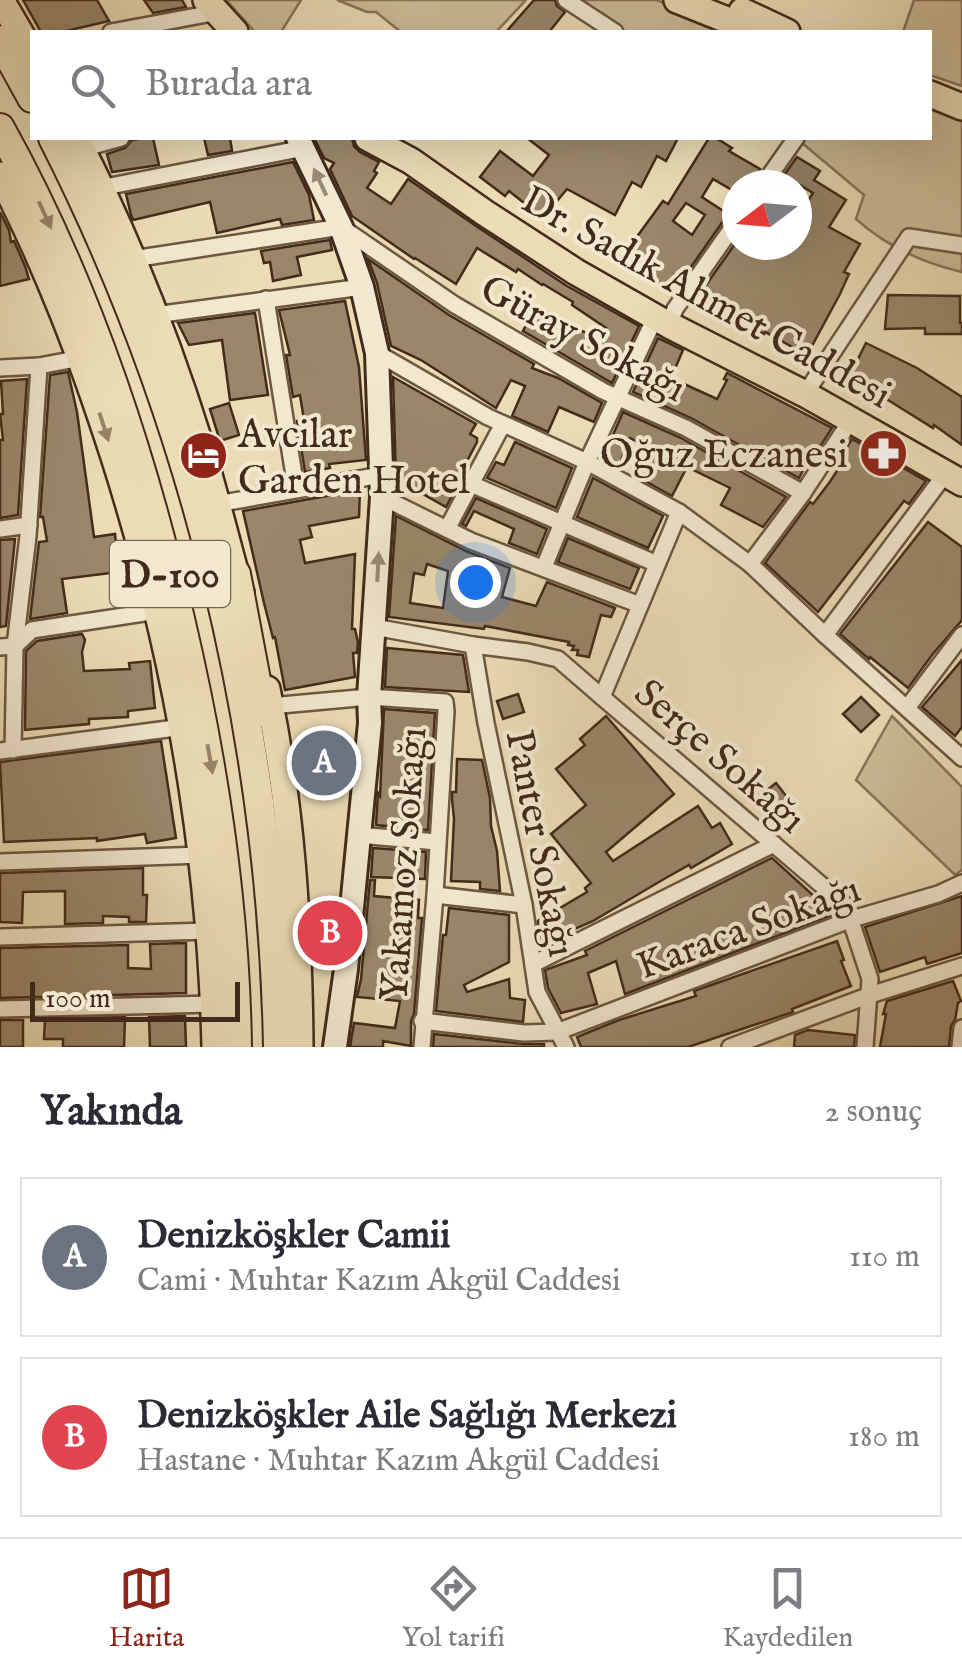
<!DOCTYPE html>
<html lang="tr">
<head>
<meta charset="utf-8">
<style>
  :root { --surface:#fff; --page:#f7f7f7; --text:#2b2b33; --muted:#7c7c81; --line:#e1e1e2; --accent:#8f2418 }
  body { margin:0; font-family:"IM FELL English",serif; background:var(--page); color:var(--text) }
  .compass { position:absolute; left:722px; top:170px; width:90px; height:90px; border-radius:50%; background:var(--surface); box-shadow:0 10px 40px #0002; rotate:254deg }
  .scale { position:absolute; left:30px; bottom:25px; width:210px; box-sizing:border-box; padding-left:10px; border:5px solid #422b1a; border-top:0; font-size:28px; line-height:35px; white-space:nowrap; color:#422b1a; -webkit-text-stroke:8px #f2e8d0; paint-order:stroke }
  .you { position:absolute; left:475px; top:582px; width:35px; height:35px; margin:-25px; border:8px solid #fff; border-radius:50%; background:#1a73e8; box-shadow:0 0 0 15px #1a73e833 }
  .badge { display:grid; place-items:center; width:65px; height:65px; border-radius:50%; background:var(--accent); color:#fff; font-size:32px; font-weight:700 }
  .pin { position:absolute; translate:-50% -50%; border:5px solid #fff; box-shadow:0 2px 10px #0006 }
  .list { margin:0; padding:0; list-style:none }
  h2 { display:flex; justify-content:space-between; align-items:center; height:130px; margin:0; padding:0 40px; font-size:42px }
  h2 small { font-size:32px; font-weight:400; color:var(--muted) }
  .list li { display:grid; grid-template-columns:65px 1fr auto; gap:30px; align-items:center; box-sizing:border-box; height:160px; margin:0 20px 20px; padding:0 20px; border:2px solid var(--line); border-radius:0px }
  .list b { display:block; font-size:38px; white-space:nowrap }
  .list p { margin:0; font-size:32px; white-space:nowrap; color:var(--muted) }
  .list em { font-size:32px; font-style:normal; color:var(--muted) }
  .icon { flex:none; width:55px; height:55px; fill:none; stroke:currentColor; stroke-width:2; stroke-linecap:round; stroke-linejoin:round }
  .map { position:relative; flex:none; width:962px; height:1047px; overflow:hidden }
  .search { position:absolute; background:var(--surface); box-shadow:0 10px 40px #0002; left:30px; right:30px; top:30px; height:110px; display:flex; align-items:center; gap:25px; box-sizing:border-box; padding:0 35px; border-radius:0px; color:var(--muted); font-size:38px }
  .sheet { height:490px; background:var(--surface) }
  nav { display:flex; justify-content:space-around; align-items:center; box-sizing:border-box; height:140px; border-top:2px solid var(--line); background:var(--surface); font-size:28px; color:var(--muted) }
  nav a { display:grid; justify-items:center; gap:5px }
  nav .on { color:var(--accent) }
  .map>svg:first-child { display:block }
  .green { fill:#cebe9b; stroke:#88745a; stroke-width:2.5 }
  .building { fill:#9a876b; stroke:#422b1a; stroke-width:2.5; fill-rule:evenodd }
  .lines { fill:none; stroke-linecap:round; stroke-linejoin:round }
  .street-casing { stroke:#6c5741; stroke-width:20 }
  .secondary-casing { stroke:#422b1a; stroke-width:28 }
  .primary-casing { stroke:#422b1a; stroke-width:30 }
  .highway-casing { stroke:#422b1a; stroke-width:32 }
  .street { stroke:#f2e8d0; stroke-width:15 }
  .secondary { stroke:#f2e8d0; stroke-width:22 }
  .primary { stroke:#ebdcb6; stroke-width:25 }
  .highway { stroke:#ebdcb6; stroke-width:28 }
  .oneway { fill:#9a8a75 }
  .oneway2 { fill:#968468 }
  .labels { text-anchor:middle; stroke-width:8; stroke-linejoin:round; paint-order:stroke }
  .shield { fill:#f2e8d0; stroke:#776451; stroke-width:2.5 }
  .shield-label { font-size:38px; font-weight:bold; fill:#422b1a }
  .street-label { font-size:40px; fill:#422b1a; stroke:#f2e8d0 }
  .poi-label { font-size:40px; fill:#422b1a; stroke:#f2e8d0; text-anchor:start }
</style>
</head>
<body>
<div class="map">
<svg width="962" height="1047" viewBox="0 0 962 1047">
  <rect width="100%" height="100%" fill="#ebdcb6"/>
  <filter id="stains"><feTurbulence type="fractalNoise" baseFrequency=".002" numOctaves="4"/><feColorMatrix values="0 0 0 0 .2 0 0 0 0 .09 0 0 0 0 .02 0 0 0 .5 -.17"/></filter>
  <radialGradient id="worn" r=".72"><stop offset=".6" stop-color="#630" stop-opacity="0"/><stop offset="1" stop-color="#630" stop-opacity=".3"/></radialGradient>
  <g class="green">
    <path d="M226 0H301L281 32H255Z"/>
    <path d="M337 0H526L496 32H401L376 12H367Z"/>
    <path d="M554 0H657L731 32H604Z"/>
    <path d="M914 0H962V86L930 75V32H903Z"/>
    <path d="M930 108 962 121V272C923 263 886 246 856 219L864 195 802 143 807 138H930Z"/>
    <path d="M892 716 962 787V870L955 875 856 780Z"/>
  </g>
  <g class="building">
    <path d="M23 0H97L109 21 62 32H41Z"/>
    <path d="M144 0H182L186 7 153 13Z"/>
    <path d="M534 0H555L557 6 565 12 549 32H506Z"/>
    <path d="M145 138H153L159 165 112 172 107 154 125 148 132 140Z"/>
    <path d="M204 138H230L232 151 208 155Z"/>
    <path d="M314 138H352L354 146 360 152 379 162 374 171 377 173 367 188 391 204 408 179 476 226 567 286 639 326 612 383 523 331 536 306 599 340 606 328 572 305 573 302 543 284 542 285 518 269 516 272 477 248 456 284 415 258 414 259 352 216 330 169 334 163 324 158Z"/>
    <path d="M527 138H678L666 161 657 156 641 187 632 182 615 215 567 189 543 218 509 191 505 196 480 177 500 151 533 176 549 155Z"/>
    <path d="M709 138H716L732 148 729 151 760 169 752 185H737V193L713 179 702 197 728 214 682 280 674 275 665 288 637 269 643 260 628 249 663 201 668 204ZM686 203 705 215 692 235 673 221Z"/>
    <path d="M797 157 820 171 814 180 846 200 829 227 860 244 844 272 849 274 840 294 807 355 765 332 764 334 726 313 724 315 697 298 737 241V245H797V210L801 212 813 193 800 185H777Z"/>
    <path d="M293 162 309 195 314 220 282 225 280 219 217 233 210 202 133 220 131 215 126 194Z"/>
    <path d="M0 212 9 230 11 242 14 241 25 266 29 279 0 286Z"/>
    <path d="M330 240 332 250 297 257 301 275 273 281 270 262 264 263 261 251Z"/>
    <path d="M368 259 449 315 534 364 532 368 558 378 602 403 594 422 559 407 548 432 512 416 525 386 511 380 496 408 421 360 391 346 377 283Z"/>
    <path d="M888 295 960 296V323H962V334H925V328L885 329Z"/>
    <path d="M345 301 359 367 366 460 329 464 330 468 305 472 297 421 304 420 300 395 293 397 286 355H290L279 310Z"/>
    <path d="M255 313 268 395 230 400 222 340 189 345 178 323Z"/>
    <path d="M658 338 683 350 671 378 717 399 727 380 724 379 727 373 832 428 819 448 816 446 799 478 691 418 633 392Z"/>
    <path d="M866 343 917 368 962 397V445L934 425 933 428 888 400 847 381Z"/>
    <path d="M68 372 77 412 94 537 115 534 119 572 62 579 67 613 30 619 39 542 47 541 43 517H40L50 375Z"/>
    <path d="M393 377 476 424 470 434 477 438V442L465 465 468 466 446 507 396 479Z"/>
    <path d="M27 379 18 515 0 518V440H3L0 414H3L1 381Z"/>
    <path d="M229 403 239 435 220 441 210 409Z"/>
    <path d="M623 412 681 438 786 497 763 527 721 505 730 488 687 467 672 496 638 477 651 449 630 438 619 466 603 458Z"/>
    <path d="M852 439 926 481 909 504 904 501 818 612 765 563 810 502 813 504 829 483 845 459 841 456Z"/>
    <path d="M515 442 572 468 556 508 487 478 496 462 504 465Z"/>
    <path d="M593 478 663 516 648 548 577 517Z"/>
    <path d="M360 490 359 517 309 526 312 537 300 540 305 563 355 554 352 629H355L358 642 357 653H353L355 677 285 690 275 637 273 638 264 603 243 511Z"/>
    <path d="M476 498 547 529 537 554 509 543 514 529 474 511 466 526 462 524Z"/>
    <path d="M396 516 466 551 510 568 502 597 536 606 547 582 615 608 611 617 601 615 589 657 577 655 578 650H572L574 646 568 645 569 642 485 626 484 629 389 617ZM427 564 448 571 443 608 410 603 414 573 424 575Z"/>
    <path d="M928 522 962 547V620L932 655 908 688 870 657 869 659 840 634Z"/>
    <path d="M568 538 639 568 630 589 558 562Z"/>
    <path d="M15 539 6 626 0 627V540Z"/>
    <path d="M82 634 85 640 82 652 84 671 130 669 129 663 150 661 155 708 128 711V717L89 719V724L25 730 26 651 37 641Z"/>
    <path d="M387 648 463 655 469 692 385 687Z"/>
    <path d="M962 660V727L955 736 922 707Z"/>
    <path d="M518 694 524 712 503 719 497 701Z"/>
    <path d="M861 697 879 715 861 732 843 714Z"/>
    <path d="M384 709 435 713 428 830 376 825 378 793 380 796Z"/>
    <path d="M606 716 674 794 606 852 613 861 698 806 712 828 720 823 732 844 691 868 689 865 664 879 593 921 541 944 538 921 587 892 585 888 591 883 551 834 586 805 556 769 585 745 580 739Z"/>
    <path d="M330 731 351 759 350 769 318 794 297 768 296 758Z"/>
    <path d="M161 741 176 838 147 843 145 834 97 841V838L4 842 0 762Z"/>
    <path d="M457 759 482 760 490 798 491 826 497 851 500 891 480 889V882L451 881 454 819 452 799V792H456Z"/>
    <path d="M776 783 790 801 768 819 753 801Z"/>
    <path d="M373 848 426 852 425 879 371 877Z"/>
    <path d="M772 858 815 897 808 900 832 915 625 994 616 961 588 973 597 1004 561 1013 548 988 545 970 587 955 585 951Z"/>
    <path d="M143 868V895H147L146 922H129V917L103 916V923L65 924V891L23 892 22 923 0 922V873Z"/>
    <path d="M370 880H375L374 896 419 900 418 918H422L414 1014 411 1021V1046L383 1041V1047H350L354 1023 395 1028 400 1001 357 997 361 979Z"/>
    <path d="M962 896V953L927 964 925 957 880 972 865 927Z"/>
    <path d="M317 907 337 909 334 938 315 936Z"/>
    <path d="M449 908 509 915V962L464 985 467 992 509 979 510 998 525 1000 523 1022 436 1011 443 935H446Z"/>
    <path d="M837 941 844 960 841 961 851 986 792 1009 793 1012 688 1047H581L577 1037 619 1020 696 996 694 991 717 983Z"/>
    <path d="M186 943V993L0 998V948L128 945V968L151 969 150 944Z"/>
    <path d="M953 981 961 1001 958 1003 955 1020 951 1026 949 1047H880L886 1014H883L887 1001Z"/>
    <path d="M185 1016 186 1047H150L149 1017Z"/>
    <path d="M125 1017 124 1047H63V1039H44L45 1019Z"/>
    <rect x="0" y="1020" width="23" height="27"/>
    <path d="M808 1030 855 1035 854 1047H794L795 1035Z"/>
    <path d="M434 1034 523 1044H544V1047H433Z"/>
  </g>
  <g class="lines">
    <defs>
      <g id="street">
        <path d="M566 0 615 32"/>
        <path d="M111 32 218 12"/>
        <path d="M82 149 121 138"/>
        <path d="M763 185 796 138"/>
        <path d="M100 188 304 148"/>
        <path d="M133 259 341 227 455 305 603 391 686 428 803 493"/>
        <path d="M266 299 296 488"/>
        <path d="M155 315 362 287"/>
        <path d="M669 325 675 309 737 221"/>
        <path d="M377 353 488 417 587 462 679 512 750 564 825 635 962 758"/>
        <path d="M0 368 39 366 81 358"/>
        <path d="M805 394 909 237 962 245"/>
        <path d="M471 484 657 564"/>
        <path d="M382 497 471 541 640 605"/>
        <path d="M217 504 381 475"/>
        <path d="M679 512 602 697 846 906 870 979 865 1047"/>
        <path d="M0 529 29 525"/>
        <path d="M447 529 503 424"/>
        <path d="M750 564 803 493 851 420"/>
        <path d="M544 567 587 462 655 318"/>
        <path d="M374 627 473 645 528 652 558 659 602 697"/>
        <path d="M825 635 946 473"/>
        <path d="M473 645 486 723 524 905 537 992 566 1047"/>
        <path d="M0 647 15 646 32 630 157 611"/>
        <path d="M270 706 369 697 445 702 446 711 435 895 422 1047"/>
        <path d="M907 708 962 635"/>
        <path d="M13 750 15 646 28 536 39 366"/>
        <path d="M0 751 183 727"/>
        <path d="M358 835 437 842"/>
        <path d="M0 862 202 855"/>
        <path d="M435 895 524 905"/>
        <path d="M0 937 209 931"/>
        <path d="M533 964 774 844"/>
        <path d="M0 1009 214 1004"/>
        <path d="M422 1021 524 1033 557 1032 852 919 938 894 962 883"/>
        <path d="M730 1047 870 995 962 966"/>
        <path d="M960 1047 962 1028"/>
      </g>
      <path id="secondary" d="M298 138 341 227 362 287 377 353 382 497 369 697 370 723 346 969 335 1047"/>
      <g id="primary">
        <path d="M1 0 32 53"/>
        <path d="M206 0 235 32"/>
        <path d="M677 0 757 32"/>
        <path d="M742 11 787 32"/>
        <path d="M930 94 962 107"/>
        <path d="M76 138C127 236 167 339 200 444 215 493 227 543 241 593"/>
        <path d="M368 138 411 161 485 213 576 272 669 325 805 394 962 483"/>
        <path d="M0 175C48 268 82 358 114 457 175 648 210 846 215 1047"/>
        <path d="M267 689C292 807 299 927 300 1047"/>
      </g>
      <g id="highway">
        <path d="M0 40 32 98"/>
        <path d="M0 128C85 281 141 449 180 619 213 759 235 902 237 1047"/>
        <path d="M53 138C195 417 272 734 278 1047"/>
        <path d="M236 574 262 712"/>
      </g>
    </defs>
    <use href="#street" class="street-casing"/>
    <use href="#secondary" class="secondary-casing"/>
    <use href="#primary" class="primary-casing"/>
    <use href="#highway" class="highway-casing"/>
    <use href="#street" class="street"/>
    <use href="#secondary" class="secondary"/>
    <use href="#primary" class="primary"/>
    <use href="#highway" class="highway"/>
  </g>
  <defs><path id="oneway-solid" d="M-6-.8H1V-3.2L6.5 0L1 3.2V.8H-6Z" transform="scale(2.5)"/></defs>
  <g class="oneway">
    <use href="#oneway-solid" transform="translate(320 182) rotate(-115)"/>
    <use href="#oneway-solid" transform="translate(378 567) rotate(-87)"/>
  </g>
  <g class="oneway2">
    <use href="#oneway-solid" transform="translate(45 215) rotate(65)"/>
    <use href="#oneway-solid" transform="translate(104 427) rotate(72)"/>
    <use href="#oneway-solid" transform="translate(210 759) rotate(80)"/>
  </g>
  <defs>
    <symbol id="pharmacy-disc" viewBox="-11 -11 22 22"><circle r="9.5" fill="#8f2418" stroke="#f2e8d0"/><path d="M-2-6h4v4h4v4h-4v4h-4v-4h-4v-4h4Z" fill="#fff"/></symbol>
    <symbol id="hotel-disc" viewBox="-11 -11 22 22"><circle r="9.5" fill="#8f2418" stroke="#f2e8d0"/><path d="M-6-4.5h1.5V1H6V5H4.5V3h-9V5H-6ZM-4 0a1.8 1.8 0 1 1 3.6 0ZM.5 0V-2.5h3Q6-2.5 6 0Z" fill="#fff"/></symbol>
  </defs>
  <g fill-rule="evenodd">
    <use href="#pharmacy-disc" x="856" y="426" width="55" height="55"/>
    <use href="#hotel-disc" x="176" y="428" width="55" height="55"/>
  </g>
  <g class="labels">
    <rect class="shield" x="110" y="541" width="120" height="66" rx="8"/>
    <g class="shield-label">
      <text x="170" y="587">D-100</text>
    </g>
    <g class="street-label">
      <text transform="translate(707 296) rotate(29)" y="14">Dr. Sadık Ahmet Caddesi</text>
      <text transform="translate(584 337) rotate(28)" y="14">Güray Sokağı</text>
      <text transform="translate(721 755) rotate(41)" y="14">Serçe Sokağı</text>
      <text transform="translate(542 843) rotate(79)" y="14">Panter Sokağı</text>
      <text transform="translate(402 864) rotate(-86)" y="14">Yakamoz Sokağı</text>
      <text transform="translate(748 926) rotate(-20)" y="14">Karaca Sokağı</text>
    </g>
    <g class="poi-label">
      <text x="238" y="447">Avcilar<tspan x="238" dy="46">Garden Hotel</tspan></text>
      <text x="848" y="467" text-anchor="end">Oğuz Eczanesi</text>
    </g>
  </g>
  <rect width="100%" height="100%" filter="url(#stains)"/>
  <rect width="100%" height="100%" fill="url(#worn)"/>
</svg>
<svg class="compass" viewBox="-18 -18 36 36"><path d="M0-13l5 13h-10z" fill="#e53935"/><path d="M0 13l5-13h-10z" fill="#7c7c81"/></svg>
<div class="scale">100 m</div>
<div class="you"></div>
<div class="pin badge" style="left:324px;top:763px;background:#6b7280">A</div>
<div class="pin badge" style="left:330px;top:933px;background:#e0444e">B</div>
<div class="search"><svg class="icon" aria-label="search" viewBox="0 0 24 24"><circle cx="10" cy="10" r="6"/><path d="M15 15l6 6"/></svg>Burada ara</div>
</div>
<section class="sheet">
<h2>Yakında<small>2 sonuç</small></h2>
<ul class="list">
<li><span class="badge" style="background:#6b7280">A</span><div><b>Denizköşkler Camii</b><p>Cami · Muhtar Kazım Akgül Caddesi</p></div><em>110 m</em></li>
<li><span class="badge" style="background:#e0444e">B</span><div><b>Denizköşkler Aile Sağlığı Merkezi</b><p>Hastane · Muhtar Kazım Akgül Caddesi</p></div><em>180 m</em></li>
</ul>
</section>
<nav>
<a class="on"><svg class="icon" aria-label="map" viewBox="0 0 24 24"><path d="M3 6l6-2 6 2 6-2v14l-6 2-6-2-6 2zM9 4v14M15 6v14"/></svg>Harita</a>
<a><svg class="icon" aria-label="directions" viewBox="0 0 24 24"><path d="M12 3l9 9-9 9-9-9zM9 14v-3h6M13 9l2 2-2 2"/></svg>Yol tarifi</a>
<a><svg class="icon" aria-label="saved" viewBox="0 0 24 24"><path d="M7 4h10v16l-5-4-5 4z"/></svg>Kaydedilen</a>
</nav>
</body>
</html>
